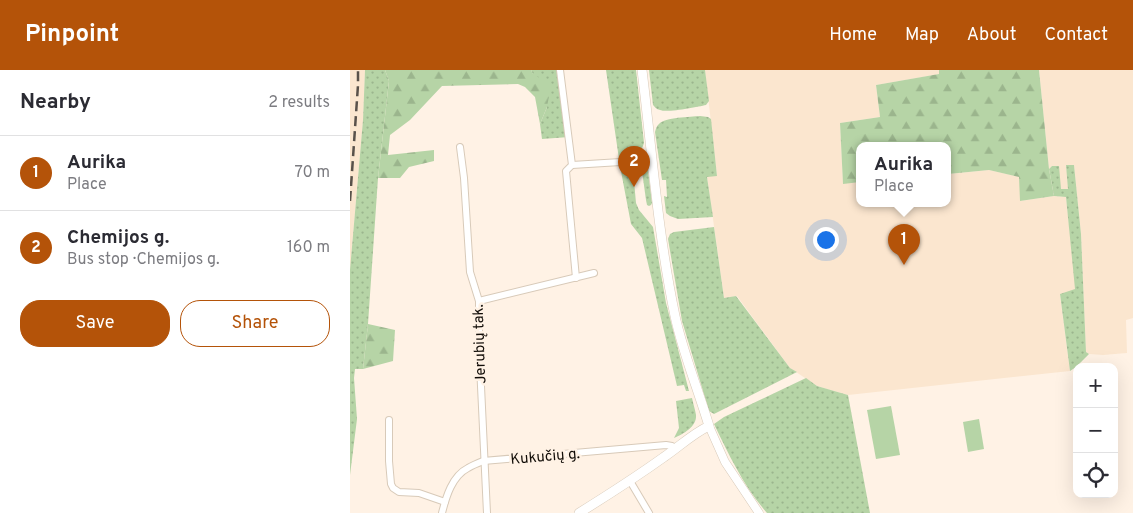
<!DOCTYPE html>
<html lang="en">
<head>
<meta charset="utf-8">
<style>
  :root { --surface:#fff; --page:#f7f7f7; --text:#2b2b33; --muted:#7c7c81; --line:#e1e1e2; --accent:#b45309 }
  body { margin:0; font-family:Overpass,sans-serif; background:var(--page); color:var(--text) }
  .controls { position:absolute; right:15px; bottom:15px; display:grid; overflow:hidden; border-radius:10px; box-shadow:0 5px 20px #0002 }
  .controls button { width:45px; height:45px; display:grid; place-items:center; padding:0; border:0; border-bottom:1px solid var(--line); background:var(--surface); color:var(--text); font:25px sans-serif }
  .you { position:absolute; left:475px; top:169px; width:18px; height:18px; margin:-12px; border:4px solid #fff; border-radius:50%; background:#1a73e8; box-shadow:0 0 0 8px #1a73e833 }
  .badge { display:grid; place-items:center; width:32px; height:32px; border-radius:50%; background:var(--accent); color:#fff; font-size:16px; font-weight:700 }
  .pin { position:absolute; translate:-50% -41px; filter:drop-shadow(0 1px 2px #0008) }
  .pin::after { content:''; position:absolute; top:26px; width:18px; height:15px; background:inherit; clip-path:polygon(0 0,100% 0,50% 100%) }
  .popup { position:absolute; left:506px; top:72px; width:95px; height:65px; box-sizing:border-box; display:grid; place-content:center; border-radius:10px; background:var(--surface); filter:drop-shadow(0 1px 4px #0005); font-size:16px; white-space:nowrap; color:var(--muted) }
  .popup b { font-size:19px; color:var(--text) }
  .popup::after { content:''; position:absolute; left:50%; top:100%; margin-left:-10px; border:10px solid transparent; border-top-color:var(--surface) }
  .list { margin:0; padding:0; list-style:none }
  h2 { display:flex; justify-content:space-between; align-items:center; height:65px; margin:0; padding:0 20px; font-size:21px }
  h2 small { font-size:16px; font-weight:400; color:var(--muted) }
  .list li { display:grid; grid-template-columns:32px 1fr auto; gap:15px; align-items:center; box-sizing:border-box; height:75px; padding:0 20px; border-top:1px solid var(--line) }
  .list b { display:block; font-size:19px; white-space:nowrap }
  .list p { margin:0; font-size:16px; white-space:nowrap; color:var(--muted) }
  .list em { font-size:16px; font-style:normal; color:var(--muted) }
  .actions { display:flex; gap:10px; padding:15px 20px }
  .actions a { flex:1; padding:11px 0; border:1px solid var(--accent); border-radius:20px; text-align:center; font-size:18px; color:var(--accent) }
  .actions .main { background:var(--accent); color:#fff }
  .icon { flex:none; width:28px; height:28px; fill:none; stroke:currentColor; stroke-width:2; stroke-linecap:round; stroke-linejoin:round }
  .map { position:relative; flex:none; width:783px; height:443px; overflow:hidden }
  header { display:flex; align-items:center; gap:30px; box-sizing:border-box; height:70px; padding:0 25px; background:var(--accent); color:#fff }
  header strong { font-size:24px }
  nav { display:flex; gap:28px; margin-inline-start:auto; font-size:18px }
  main { display:flex }
  aside { flex:1; background:var(--surface) }
  .map>svg:first-child { display:block }
  .built { fill:#fbe6cf }
  .grass { fill:url(#grass-dots) }
  .forest { fill:url(#forest-firs) }
  .park { fill:#b6d4a6 }
  .lines { fill:none; stroke-linecap:round; stroke-linejoin:round }
  .minor-casing { stroke:#d8cab9; stroke-width:8 }
  .tertiary-casing { stroke:#d8cab9; stroke-width:9 }
  .secondary-casing { stroke:#d8cab9; stroke-width:10 }
  .minor { stroke:#fff; stroke-width:6 }
  .tertiary { stroke:#fff; stroke-width:8 }
  .secondary { stroke:#fff; stroke-width:9 }
  .rail { stroke:#59514a; stroke-width:2.5; stroke-dasharray:10 5; stroke-linecap:butt }
  .labels { text-anchor:middle; stroke-width:5; stroke-linejoin:round; paint-order:stroke }
  .street-label { font-size:15px; fill:#120d08; stroke:#fff2e5 }
</style>
</head>
<body>
<header>
<strong>Pinpoint</strong>
<nav><a>Home</a><a>Map</a><a>About</a><a>Contact</a></nav>
</header>
<main>
<aside>
<h2>Nearby<small>2 results</small></h2>
<ul class="list">
<li><span class="badge">1</span><div><b>Aurika</b><p>Place</p></div><em>70 m</em></li>
<li><span class="badge">2</span><div><b>Chemijos g.</b><p>Bus stop · Chemijos g.</p></div><em>160 m</em></li>
</ul>
<div class="actions"><a class="main">Save</a><a>Share</a></div>
</aside>
<div class="map">
<svg width="783" height="443" viewBox="0 0 783 443">
  <defs>
    <pattern id="grass-dots" width="8" height="8" patternUnits="userSpaceOnUse" patternTransform="scale(1.25)"><rect width="8" height="8" fill="#b6d4a6"/><path d="M2 2h.1M6 6h.1" fill="none" stroke="#9bb58d" stroke-width="1.8" stroke-linecap="round"/></pattern>
    <pattern id="forest-firs" width="22" height="20" patternUnits="userSpaceOnUse" patternTransform="scale(1.25)"><rect width="22" height="20" fill="#b6d4a6"/><path d="M5 1l3.5 6h-7zM16 11l3.5 6h-7z" fill="#9bb58d"/></pattern>
  </defs>
  <rect width="100%" height="100%" fill="#fff2e5"/>
  <g class="built">
    <path d="M0 0H15L13 50 0 200Z"/>
    <path d="M355 0H589L590 4 526 15 530 47 490 53 493 113 510 112V134H598V104L639 100 670 107V131L704 126 716 127 726 219 710 225 720 301 498 325 467 316 440 298 387 226 374 228 357 106 367 105Z"/>
    <path d="M689 0H783V248L776 250 777 283 753 285 739 284 736 282 731 164 724 95H716L719 119H711L702 96 699 99Z"/>
  </g>
  <g class="grass">
    <path d="M15 0H35L39 11 28 108 18 254 13 299H5L4 308 7 349 0 405V200L13 50Z"/>
    <path d="M181 0H210L219 67 192 69 190 54 197 37Z"/>
    <path d="M256 0H286L294 73C289 88 284 88 269 89Z"/>
    <path d="M299 0H355L359 31 356 35C347 37 317 43 310 40 306 39 306 38 303 35Z"/>
    <path d="M350 46 358 47 361 49 367 106 357 107 363 147 328 149 320 146 316 143 314 126 317 127 316 110H312L305 62C306 59 306 57 309 54 315 47 340 47 350 46Z"/>
    <path d="M285 95 283 100 286 133 289 140 303 157 316 233 339 321H336L334 315 327 316 292 168 281 154 270 96Z"/>
    <path d="M716 95H724L731 164 736 282 739 284 726 297 720 301 710 224 725 219 716 127 704 126 699 99 702 96H709L711 119H718Z"/>
    <path d="M295 96 297 97 298 100 302 133 301 135 299 136 297 135 296 130 292 101Z"/>
    <path d="M364 157 374 228 386 226 440 298 447 302 364 344 359 341 332 251 318 169 320 164 324 162Z"/>
    <path d="M456 308 467 316 498 325 520 443H417C394 417 379 385 364 354L374 347Z"/>
    <path d="M342 328C343 333 345 339 346 345 347 357 333 364 324 368L329 358 326 331Z"/>
  </g>
  <g class="forest">
    <path d="M35 0H181L183 4 201 15 197 37 190 54 185 27 175 17 168 14 92 16 60 50 40 65 38 85 84 80V91L59 97 50 108H28L39 11Z"/>
    <path d="M589 0H689L699 99 704 126 670 131 669 107 639 100 598 104V76H510V112L493 114 490 53 530 47 526 15 589 4Z"/>
    <path d="M18 254 45 260 43 291 13 299Z"/>
  </g>
  <g class="park">
    <path d="M541 336 550 385 526 389 517 340Z"/>
    <path d="M629 349 634 379 618 382 613 352Z"/>
  </g>
  <g class="lines">
    <defs>
      <g id="minor">
        <path d="M210 0 222 95 216 101 226 208"/>
        <path d="M110 77 114 108 120 202 129 231V274L137 443"/>
        <path d="M222 95 303 90"/>
        <path d="M129 231 244 203"/>
        <path d="M39 350V391L41 414 43 418 49 422 69 423 95 432"/>
        <path d="M280 411 299 443"/>
        <path d="M92 443C96 427 102 406 118 398 123 395 128 393 133 391L316 375 322 376 324 380"/>
      </g>
      <path id="tertiary" d="M359 356 375 392 409 443"/>
      <path id="secondary" d="M229 443C258 425 286 407 314 387 329 377 342 364 359 356 348 319 333 283 325 246 308 165 302 82 292 0"/>
    </defs>
    <use href="#minor" class="minor-casing"/>
    <use href="#tertiary" class="tertiary-casing"/>
    <use href="#secondary" class="secondary-casing"/>
    <use href="#minor" class="minor"/>
    <use href="#tertiary" class="tertiary"/>
    <use href="#secondary" class="secondary"/>
    <path class="rail" d="M0 131 8 15V0"/>
  </g>
  <g class="labels">
    <g class="street-label">
      <text transform="translate(129 274) rotate(-92)" y="5">Jerubių tak.</text>
      <text transform="translate(195 386) rotate(-5)" y="5">Kukučių g.</text>
    </g>
  </g>
</svg>
<div class="controls">
<button>+</button>
<button>−</button>
<button><svg class="icon" aria-label="locate" viewBox="0 0 24 24"><circle cx="12" cy="12" r="6"/><path d="M12 2v4M12 18v4M2 12h4M18 12h4"/></svg></button>
</div>
<div class="you"></div>
<div class="pin badge" style="left:554px;top:195px">1</div>
<div class="popup"><b>Aurika</b>Place</div>
<div class="pin badge" style="left:284px;top:117px">2</div>
</div>
</main>
</body>
</html>
